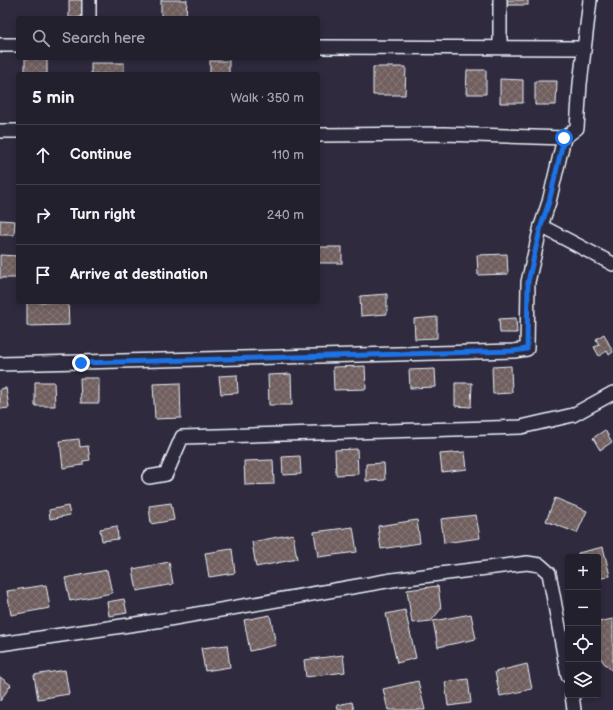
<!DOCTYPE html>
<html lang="en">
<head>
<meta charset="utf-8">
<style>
  :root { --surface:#23202e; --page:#2f2d3a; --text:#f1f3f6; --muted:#a3a3aa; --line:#403e4a }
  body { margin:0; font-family:"Balsamiq Sans",sans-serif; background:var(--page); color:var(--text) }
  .controls { position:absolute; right:12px; bottom:12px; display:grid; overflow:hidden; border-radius:4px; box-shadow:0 2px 6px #0003 }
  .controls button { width:36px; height:36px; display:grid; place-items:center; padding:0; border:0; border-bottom:1px solid var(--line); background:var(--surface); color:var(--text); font:20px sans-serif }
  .stop { position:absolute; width:12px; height:12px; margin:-9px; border:3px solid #1a73e8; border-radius:50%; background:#fff }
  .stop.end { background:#1a73e8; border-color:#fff; box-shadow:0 1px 4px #0008 }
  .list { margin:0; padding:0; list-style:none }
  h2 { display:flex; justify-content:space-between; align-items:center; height:52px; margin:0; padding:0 16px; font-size:17px }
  h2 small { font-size:13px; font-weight:400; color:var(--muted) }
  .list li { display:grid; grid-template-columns:26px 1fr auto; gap:12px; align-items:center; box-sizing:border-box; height:60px; padding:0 16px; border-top:1px solid var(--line) }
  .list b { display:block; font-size:15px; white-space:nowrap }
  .list em { font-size:13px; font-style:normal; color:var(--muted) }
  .icon { flex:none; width:22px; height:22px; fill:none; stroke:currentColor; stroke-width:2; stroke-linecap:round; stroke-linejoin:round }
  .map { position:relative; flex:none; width:613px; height:710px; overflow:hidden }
  .search { position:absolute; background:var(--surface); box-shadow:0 2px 6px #0003; left:16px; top:16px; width:304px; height:44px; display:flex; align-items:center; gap:10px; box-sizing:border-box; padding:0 14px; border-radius:4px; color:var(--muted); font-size:15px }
  .panel { position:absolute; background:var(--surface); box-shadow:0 2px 6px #0003; left:16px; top:72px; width:304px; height:232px; border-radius:4px }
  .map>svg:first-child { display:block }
  .building { fill:url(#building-cross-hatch); stroke:#e8f1f8 }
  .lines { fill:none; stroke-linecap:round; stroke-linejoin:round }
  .minor-casing { stroke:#e8f1f8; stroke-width:16 }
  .minor { stroke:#2f2a3d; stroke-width:13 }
  .route { stroke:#1a73e8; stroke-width:5 }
</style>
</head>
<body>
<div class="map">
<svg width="613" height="710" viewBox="0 0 613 710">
  <defs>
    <pattern id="building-cross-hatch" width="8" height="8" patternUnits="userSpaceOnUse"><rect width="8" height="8" fill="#715e5e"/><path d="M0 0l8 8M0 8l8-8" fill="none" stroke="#857676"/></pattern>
  </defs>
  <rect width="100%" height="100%" fill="#2f2a3d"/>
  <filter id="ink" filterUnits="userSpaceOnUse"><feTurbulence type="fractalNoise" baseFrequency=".025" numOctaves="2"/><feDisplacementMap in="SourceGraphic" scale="8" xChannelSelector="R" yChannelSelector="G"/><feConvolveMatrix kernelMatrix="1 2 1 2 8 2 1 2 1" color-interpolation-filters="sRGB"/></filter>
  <g filter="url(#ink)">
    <g class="building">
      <path d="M69 0H82L83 17 69 18Z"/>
      <path d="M161 0H187L186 18H161Z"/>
      <rect x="506" y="0" width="22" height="5"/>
      <rect x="25" y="58" width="22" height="16"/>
      <rect x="210" y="61" width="19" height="13"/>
      <rect x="91" y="63" width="33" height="11"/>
      <path d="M373 67H406L405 95H373Z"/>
      <path d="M467 70H486V94H466Z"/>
      <path d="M500 79 523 80V103H500Z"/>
      <path d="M535 81H557L556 105H535Z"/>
      <path d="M0 220 15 221 14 235H0Z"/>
      <rect x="318" y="247" width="24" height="16"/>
      <path d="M507 254 508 274 478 275 477 255Z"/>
      <path d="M0 255 18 256V278H0Z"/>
      <path d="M387 294V314L361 316 360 296Z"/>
      <path d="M27 302H68L69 325 27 326Z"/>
      <path d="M437 317V338L415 339 414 319Z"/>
      <path d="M516 318 517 333H500L499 319Z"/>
      <path d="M604 334 613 352 609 355 607 351 599 356 594 347 599 345 596 339Z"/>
      <path d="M365 366 366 389 334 390 333 367Z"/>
      <path d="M511 366 512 393 493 394 492 367Z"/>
      <path d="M435 369 436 387 410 388 409 370Z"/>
      <path d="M291 374 292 405H269L268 375Z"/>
      <path d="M237 375 238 393 221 394 219 376Z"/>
      <path d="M80 378H99V403H81Z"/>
      <path d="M35 382H54L55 406H35Z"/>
      <path d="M180 383 181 418 155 419 153 384Z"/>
      <path d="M455 383H472L471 407 455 406Z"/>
      <path d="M6 388 9 408 0 409V389Z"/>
      <path d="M605 430 612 442 600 450 593 438Z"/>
      <path d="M79 439 80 447 88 446 90 460 83 461V465L63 468 60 441Z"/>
      <path d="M357 449 358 474 336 475 335 450Z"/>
      <path d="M465 452 467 469 442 472 440 454Z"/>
      <path d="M300 456 301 474 283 475 282 457Z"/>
      <path d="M273 460 274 484 245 485 244 461Z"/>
      <path d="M384 463 385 480 366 481V464Z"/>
      <path d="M555 498 587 511 577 533 546 521Z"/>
      <path d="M171 503 174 520 151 524 149 506Z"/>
      <path d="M68 506 70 515 50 519 49 510Z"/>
      <path d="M476 515 480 538 444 543 441 519Z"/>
      <path d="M417 520 420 543 381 549 378 526Z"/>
      <path d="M117 526 118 539 102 541 100 529Z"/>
      <path d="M353 527 357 552 318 557 314 532Z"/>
      <path d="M293 534 297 559 256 567 252 542Z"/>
      <path d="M603 547 610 576 598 579V557H579L578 553Z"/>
      <path d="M232 549 235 573 209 577 205 553Z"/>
      <path d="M169 562 173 584 137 591 133 569Z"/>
      <path d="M107 570 112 593 70 601 65 578Z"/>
      <path d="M46 585 50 608 11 615 7 591Z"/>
      <path d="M438 586 441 609 431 621 412 623 407 590Z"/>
      <path d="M124 599 127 613 109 616 107 602Z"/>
      <path d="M405 610 416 658 397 663 386 614Z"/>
      <path d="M471 614 476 639 438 647 433 621Z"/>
      <path d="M270 615 276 645 250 651 244 620Z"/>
      <path d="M613 619V672L604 663 598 655V622Z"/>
      <path d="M227 645 230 667 205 671 201 648Z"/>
      <path d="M343 655 345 672 306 677 304 660Z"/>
      <path d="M527 664 532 689 500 696 495 672Z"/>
      <path d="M65 670 69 694 38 699 34 675Z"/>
      <path d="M0 677 11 685 0 701Z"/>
      <path d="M468 679 471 703 448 706 445 682Z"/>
      <path d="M418 681 425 710H388L383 689Z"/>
      <path d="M352 702 354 710H338L337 705Z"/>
    </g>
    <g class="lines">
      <defs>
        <g id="minor">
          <path d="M500 0V47"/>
          <path d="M89 18V0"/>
          <path d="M0 45H18"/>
          <path d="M318 47 584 48"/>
          <path d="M0 131H18"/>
          <path d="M318 135 444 134 564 138"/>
          <path d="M541 226 613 264"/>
          <path d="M0 364 514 351 527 349 528 282 541 226 549 202 564 138 577 128 580 84 590 0"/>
          <path d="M149 477 166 474 182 437 521 427 573 415 613 393"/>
          <path d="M0 644 163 620 392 580 527 563 540 565 549 573 568 676"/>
          <path d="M572 695 574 710"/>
        </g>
      </defs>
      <use href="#minor" class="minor-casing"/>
      <use href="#minor" class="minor"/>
    </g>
  </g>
  <g class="lines" filter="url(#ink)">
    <path class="route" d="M81 363 514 351 527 349 528 282 541 226 549 202 564 138"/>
  </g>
</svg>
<div class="controls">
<button>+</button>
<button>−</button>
<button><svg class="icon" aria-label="locate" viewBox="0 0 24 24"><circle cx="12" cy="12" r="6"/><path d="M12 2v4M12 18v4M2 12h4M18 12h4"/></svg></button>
<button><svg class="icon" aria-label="layers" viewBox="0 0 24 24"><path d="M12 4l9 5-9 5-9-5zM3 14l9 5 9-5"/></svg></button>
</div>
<div class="stop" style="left:564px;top:138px"></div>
<div class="stop end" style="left:81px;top:363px"></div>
<div class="search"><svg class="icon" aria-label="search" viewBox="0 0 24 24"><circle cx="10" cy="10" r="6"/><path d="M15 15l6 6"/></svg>Search here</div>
<section class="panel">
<h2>5 min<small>Walk · 350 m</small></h2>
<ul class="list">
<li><svg class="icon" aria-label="ahead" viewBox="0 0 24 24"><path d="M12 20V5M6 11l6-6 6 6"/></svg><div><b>Continue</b></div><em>110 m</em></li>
<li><svg class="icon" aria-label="right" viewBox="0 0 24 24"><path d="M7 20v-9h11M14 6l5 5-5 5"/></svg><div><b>Turn right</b></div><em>240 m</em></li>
<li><svg class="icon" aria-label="arrive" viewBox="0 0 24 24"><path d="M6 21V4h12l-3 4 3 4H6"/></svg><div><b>Arrive at destination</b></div></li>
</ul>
</section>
</div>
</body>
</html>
